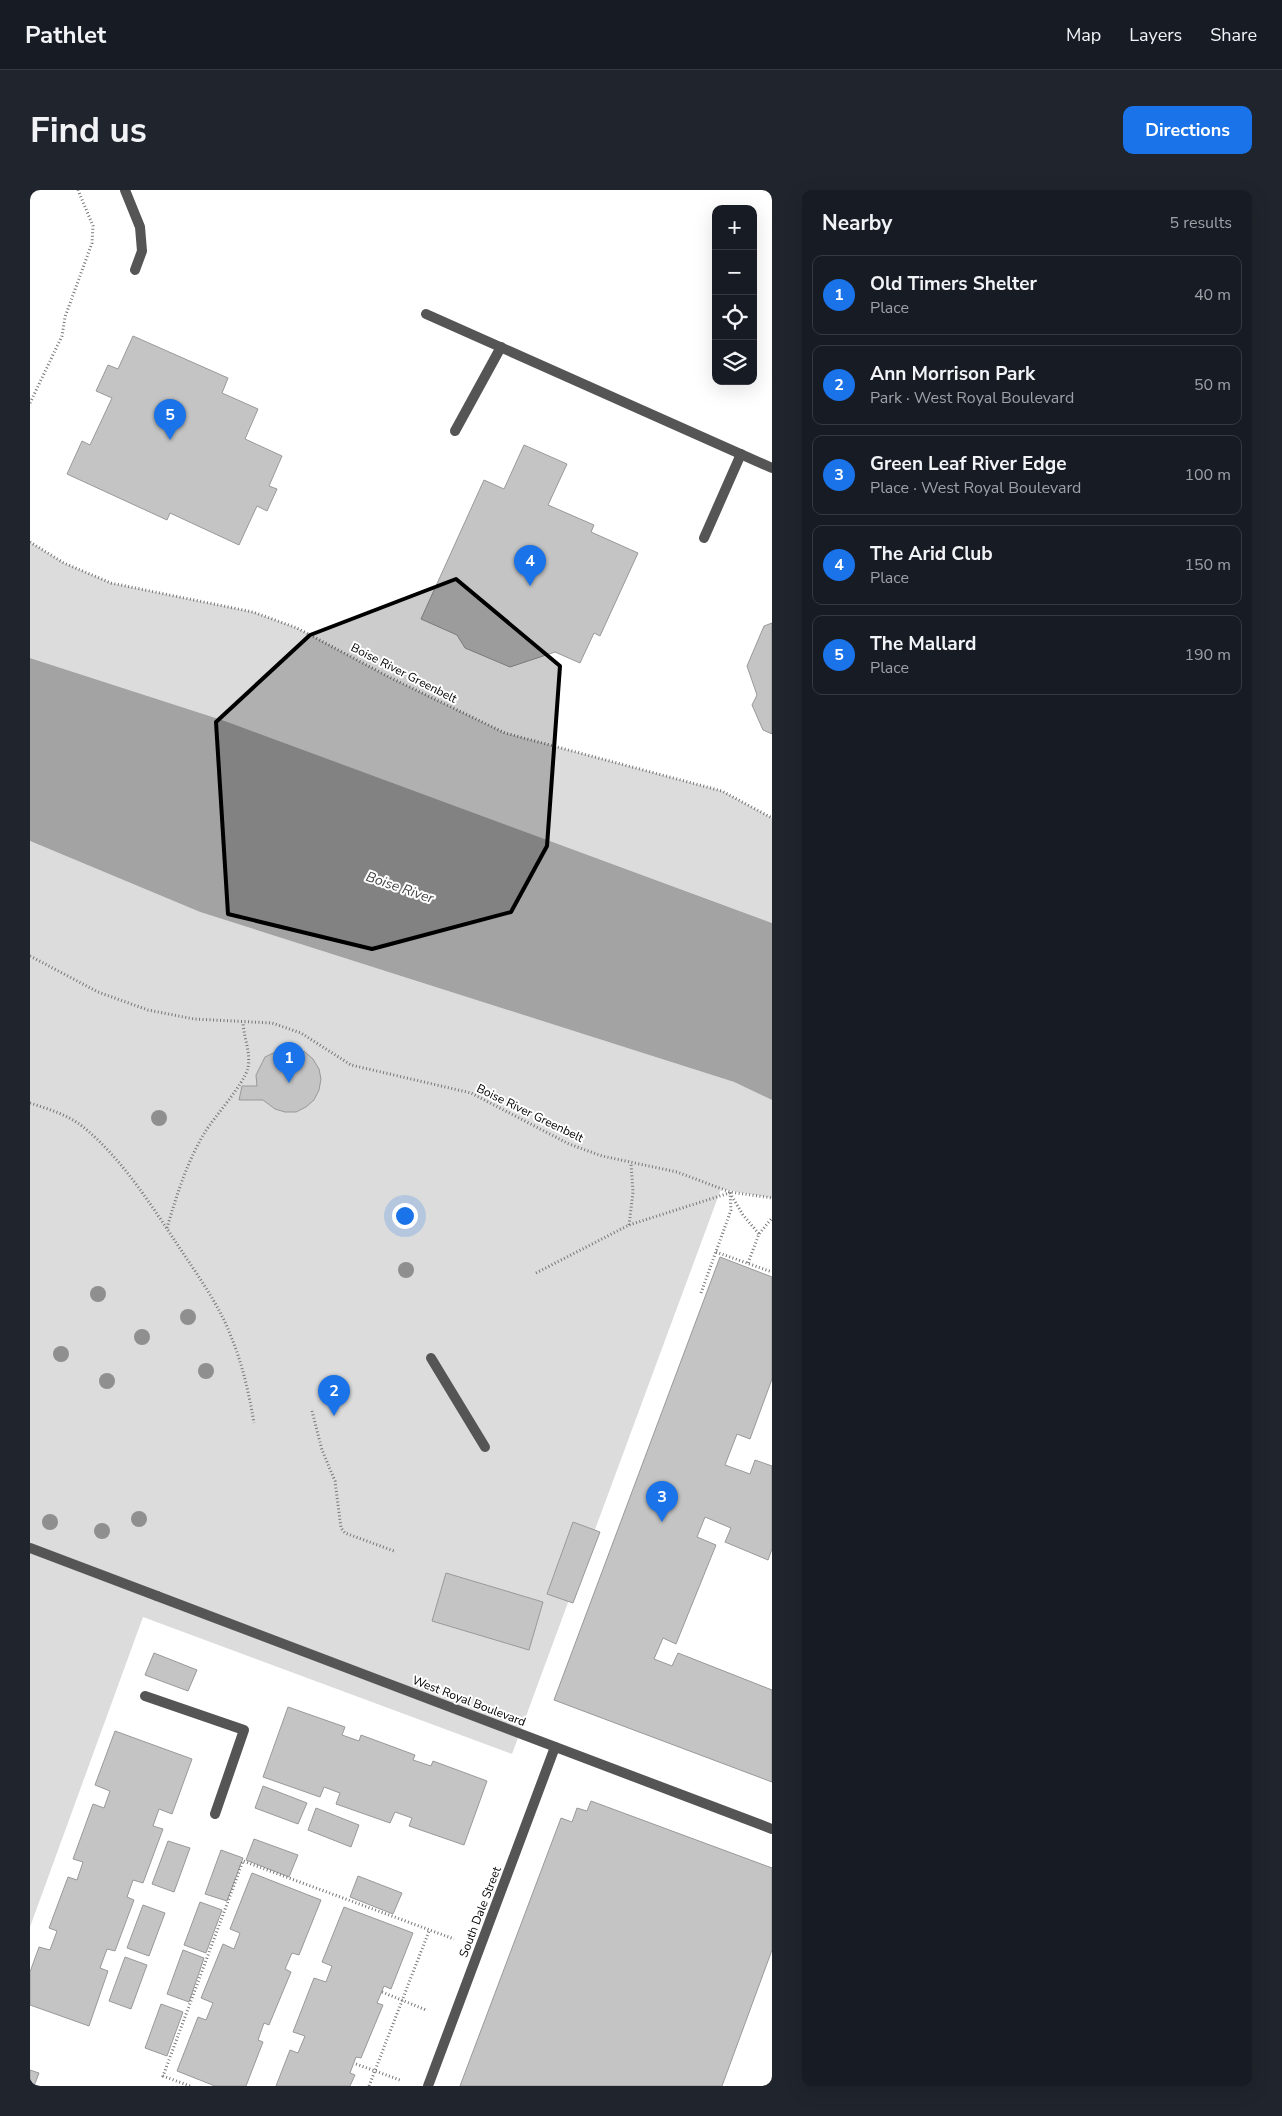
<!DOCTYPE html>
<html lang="en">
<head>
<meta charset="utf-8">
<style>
  :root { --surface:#171b24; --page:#20242c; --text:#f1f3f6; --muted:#9ea1a6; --line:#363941; --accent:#1a73e8 }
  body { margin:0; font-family:"Nunito Sans",sans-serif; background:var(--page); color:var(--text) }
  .controls { position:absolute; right:15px; top:15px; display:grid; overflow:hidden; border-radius:10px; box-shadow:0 5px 20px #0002 }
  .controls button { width:45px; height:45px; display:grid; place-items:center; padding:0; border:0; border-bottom:1px solid var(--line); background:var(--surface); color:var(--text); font:25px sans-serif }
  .you { position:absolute; left:374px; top:1025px; width:18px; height:18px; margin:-12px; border:4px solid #fff; border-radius:50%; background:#1a73e8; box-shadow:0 0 0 8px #1a73e833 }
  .badge { display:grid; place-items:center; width:32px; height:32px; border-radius:50%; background:var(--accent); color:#fff; font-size:16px; font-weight:700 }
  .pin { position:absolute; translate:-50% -41px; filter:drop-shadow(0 1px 2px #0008) }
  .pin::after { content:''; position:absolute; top:26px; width:18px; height:15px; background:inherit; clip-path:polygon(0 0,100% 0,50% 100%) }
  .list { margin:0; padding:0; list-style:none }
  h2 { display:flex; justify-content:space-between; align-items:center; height:65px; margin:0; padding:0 20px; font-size:21px }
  h2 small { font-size:16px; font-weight:400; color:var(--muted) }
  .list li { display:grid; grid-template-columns:32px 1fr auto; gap:15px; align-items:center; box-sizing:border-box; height:80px; margin:0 10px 10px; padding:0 10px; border:1px solid var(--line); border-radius:10px }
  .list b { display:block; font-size:19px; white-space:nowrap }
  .list p { margin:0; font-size:16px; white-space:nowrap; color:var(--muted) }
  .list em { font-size:16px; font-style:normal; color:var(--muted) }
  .icon { flex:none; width:28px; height:28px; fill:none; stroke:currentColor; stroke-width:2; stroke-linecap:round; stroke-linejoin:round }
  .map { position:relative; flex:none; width:742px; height:1896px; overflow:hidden; border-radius:10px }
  header { display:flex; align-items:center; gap:30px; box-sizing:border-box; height:70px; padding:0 25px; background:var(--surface); border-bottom:1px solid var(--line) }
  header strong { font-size:24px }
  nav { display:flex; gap:28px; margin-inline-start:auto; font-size:18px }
  .intro { display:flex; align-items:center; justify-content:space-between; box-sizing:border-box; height:120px; padding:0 30px }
  h1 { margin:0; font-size:35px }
  .button { padding:12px 22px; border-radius:10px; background:var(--accent); color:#fff; font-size:18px; font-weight:700 }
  main { display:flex; gap:30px; padding:0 30px }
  aside { flex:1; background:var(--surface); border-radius:10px; box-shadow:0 5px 20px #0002 }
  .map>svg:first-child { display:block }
  .green { fill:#dcdcdc }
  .water { fill:#a3a3a3 }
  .building { fill:#c4c4c4; stroke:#999 }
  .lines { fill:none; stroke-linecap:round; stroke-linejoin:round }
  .path { stroke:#777; stroke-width:3; stroke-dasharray:1 2.5; stroke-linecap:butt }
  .lane { stroke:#555; stroke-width:10 }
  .street { stroke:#555; stroke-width:10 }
  .tree { fill:#8f8f8f }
  .marked { fill:#000; fill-opacity:0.2; stroke:#000; stroke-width:4; stroke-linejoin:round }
  .labels { text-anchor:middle; stroke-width:4; stroke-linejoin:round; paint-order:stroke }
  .street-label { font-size:12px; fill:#000; stroke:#fff }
  .water-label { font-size:14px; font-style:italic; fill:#444; stroke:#fff }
</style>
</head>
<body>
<header>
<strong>Pathlet</strong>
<nav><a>Map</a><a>Layers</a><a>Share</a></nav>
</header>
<div class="intro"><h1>Find us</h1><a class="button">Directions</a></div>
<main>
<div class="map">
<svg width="742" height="1896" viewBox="0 0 742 1896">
  <rect width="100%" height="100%" fill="#fff"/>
  <g class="green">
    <path d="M0 352 34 373 81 393 223 422 267 438 361 488 475 543 692 601 742 628V733L195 531 0 468Z"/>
    <path d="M0 651 170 722 704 892 742 910V1008L691 999 482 1564 113 1427 0 1737Z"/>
  </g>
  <path class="water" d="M0 468 195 531 742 733V910L704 892 170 722 0 651Z"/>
  <g class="building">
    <path d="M103 146 198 188 192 203 228 219 215 249 252 266 239 296 247 299 237 321 227 316 209 355 140 323 137 330 37 284 52 251 60 255 82 208 66 201 78 175 88 179Z"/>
    <path d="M494 255 537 274 518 315 564 335 561 342 608 363 570 446 564 443 550 473 525 462 480 477 435 458 427 445 391 429 454 290 474 299Z"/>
    <path d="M742 433V544L733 540 722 515 727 505 717 476 734 436Z"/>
    <path d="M254 858H265L275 862 283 869 289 879 291 889 289 900 284 910 276 917 266 922H255L245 919 233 910H209L212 896H227L226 885 235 867Z"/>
    <path d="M690 1067 742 1087V1189L720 1249 707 1244 695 1275 720 1284 725 1270 742 1276V1359L738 1370 695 1352 701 1338 675 1327 667 1347 686 1355 646 1454 633 1448 624 1469 642 1476 648 1463 742 1500V1592L524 1510Z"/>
    <path d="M543 1332 570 1342 543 1413 517 1404Z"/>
    <path d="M416 1383 513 1412 499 1460 402 1431Z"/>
    <path d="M124 1463 167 1480 158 1501 115 1485Z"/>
    <path d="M258 1517 315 1537 312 1545 329 1551 331 1545 385 1565 383 1570 401 1576 403 1571 457 1591 434 1655 379 1636 382 1628 365 1622 360 1633 306 1614 310 1603 294 1597 290 1607 233 1587Z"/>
    <path d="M85 1541 162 1569 142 1624 129 1619 123 1636 133 1639 113 1693 103 1690 97 1707 104 1710 85 1761 77 1759 70 1778 78 1781 59 1836 0 1815V1782L9 1757 20 1760 27 1741 19 1738 38 1687 47 1690 53 1672 43 1669 63 1614 74 1618 80 1601 65 1595Z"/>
    <path d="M233 1596 277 1613 268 1634 225 1618Z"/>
    <path d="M561 1611 742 1678V1760L692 1896H430L531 1628 542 1632 547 1618 557 1621Z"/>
    <path d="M286 1618 329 1635 321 1657 278 1640Z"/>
    <path d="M224 1649 268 1665 259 1687 216 1670Z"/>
    <path d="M138 1651 160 1658 144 1702 122 1694Z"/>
    <path d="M191 1660 213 1668 197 1711 175 1704Z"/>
    <path d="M222 1683 291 1710 269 1765 262 1763 255 1779 261 1782 239 1835 234 1833 228 1850 233 1852 216 1896H185L147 1881 168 1827 176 1830 183 1813 171 1808 193 1754 204 1759 210 1743 200 1739Z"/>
    <path d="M328 1686 372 1703 363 1724 320 1707Z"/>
    <path d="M170 1712 192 1720 176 1763 154 1755Z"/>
    <path d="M113 1715 135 1723 119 1766 97 1758Z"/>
    <path d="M314 1717 383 1743 361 1799 354 1796 347 1813 353 1815 331 1868 326 1867 320 1883 325 1885 320 1896H246L260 1860 268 1863 275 1846 263 1842 284 1788 296 1792 302 1776 292 1772Z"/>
    <path d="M153 1760 174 1768 159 1812 137 1804Z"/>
    <path d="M95 1767 117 1775 101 1819 79 1811Z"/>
    <path d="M131 1814 153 1822 137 1866 115 1858Z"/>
    <path d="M0 1880 9 1883 4 1896H0Z"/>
  </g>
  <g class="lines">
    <g class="path">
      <path d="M0 213 32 146 35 127 62 53 63 36 48 0"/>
      <path d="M0 352 34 373 81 393 223 422 267 438 361 488 475 543 692 601 742 628"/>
      <path d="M0 766 68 802 118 820 164 829 242 833 271 843 321 875 441 903 539 954 572 966 647 982 700 1002 742 1008"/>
      <path d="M0 913C18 919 36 924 52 936 92 968 121 1015 149 1057 168 1086 190 1116 202 1149 213 1176 219 1204 224 1233"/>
      <path d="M700 1003 713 1025 729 1044"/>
      <path d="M599 1035 603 1002 601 973"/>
      <path d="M137 1038C147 1004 157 972 175 942 185 926 214 894 218 878 221 862 214 849 213 833"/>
      <path d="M686 1062 742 1082"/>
      <path d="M718 1073 729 1044 742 1028"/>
      <path d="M506 1083 599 1035 699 1003"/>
      <path d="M671 1103 701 1020 700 1002"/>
      <path d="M282 1221 292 1260 305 1291 311 1338 315 1343 364 1361"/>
      <path d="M352 1802 396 1820"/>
      <path d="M326 1874 370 1890"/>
      <path d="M160 1896 133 1886 213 1671 424 1749"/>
      <path d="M339 1896 399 1741"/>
    </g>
    <g class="lane">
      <path d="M95 0 110 37 112 61 105 80"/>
      <path d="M396 124 742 278"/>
      <path d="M425 241 471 157"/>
      <path d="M674 348 711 264"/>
      <path d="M401 1168 455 1257"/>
      <path d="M0 1358 127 1406"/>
      <path d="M115 1506 214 1540 185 1624"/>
    </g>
    <g class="street">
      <path d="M127 1406 742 1639"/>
      <path d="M398 1896 525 1557"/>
    </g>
  </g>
  <g class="tree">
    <circle cx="129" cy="928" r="8"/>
    <circle cx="376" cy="1080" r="8"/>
    <circle cx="68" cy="1104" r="8"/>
    <circle cx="158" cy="1127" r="8"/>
    <circle cx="112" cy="1147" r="8"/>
    <circle cx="31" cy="1164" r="8"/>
    <circle cx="176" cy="1181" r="8"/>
    <circle cx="77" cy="1191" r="8"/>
    <circle cx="109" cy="1329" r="8"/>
    <circle cx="20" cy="1332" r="8"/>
    <circle cx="72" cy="1341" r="8"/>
  </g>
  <path class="marked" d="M426 389 530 476 517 656 481 722 342 759 198 724 186 532 280 445Z"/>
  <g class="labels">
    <g class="street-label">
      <text transform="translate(374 483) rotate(27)" y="4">Boise River Greenbelt</text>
      <text transform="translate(500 923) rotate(26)" y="4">Boise River Greenbelt</text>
      <text transform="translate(439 1511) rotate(21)" y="4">West Royal Boulevard</text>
      <text transform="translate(450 1722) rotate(-69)" y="4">South Dale Street</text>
    </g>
    <g class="water-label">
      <text transform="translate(370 697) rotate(19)" y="5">Boise River</text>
    </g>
  </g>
</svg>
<div class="controls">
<button>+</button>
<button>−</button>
<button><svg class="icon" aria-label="locate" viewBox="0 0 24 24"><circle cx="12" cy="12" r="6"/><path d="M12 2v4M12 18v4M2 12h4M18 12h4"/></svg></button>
<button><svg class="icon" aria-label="layers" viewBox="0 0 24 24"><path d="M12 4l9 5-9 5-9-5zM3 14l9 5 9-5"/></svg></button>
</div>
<div class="you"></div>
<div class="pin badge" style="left:259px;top:893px">1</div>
<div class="pin badge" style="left:304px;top:1226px">2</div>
<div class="pin badge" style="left:632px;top:1332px">3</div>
<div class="pin badge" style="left:500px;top:396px">4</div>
<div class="pin badge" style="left:140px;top:250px">5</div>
</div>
<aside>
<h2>Nearby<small>5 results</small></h2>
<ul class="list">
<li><span class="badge">1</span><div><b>Old Timers Shelter</b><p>Place</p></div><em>40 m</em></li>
<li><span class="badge">2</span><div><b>Ann Morrison Park</b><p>Park · West Royal Boulevard</p></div><em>50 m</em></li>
<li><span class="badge">3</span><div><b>Green Leaf River Edge</b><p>Place · West Royal Boulevard</p></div><em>100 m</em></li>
<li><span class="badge">4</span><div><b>The Arid Club</b><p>Place</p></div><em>150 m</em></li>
<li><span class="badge">5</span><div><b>The Mallard</b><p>Place</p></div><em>190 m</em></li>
</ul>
</aside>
</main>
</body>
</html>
